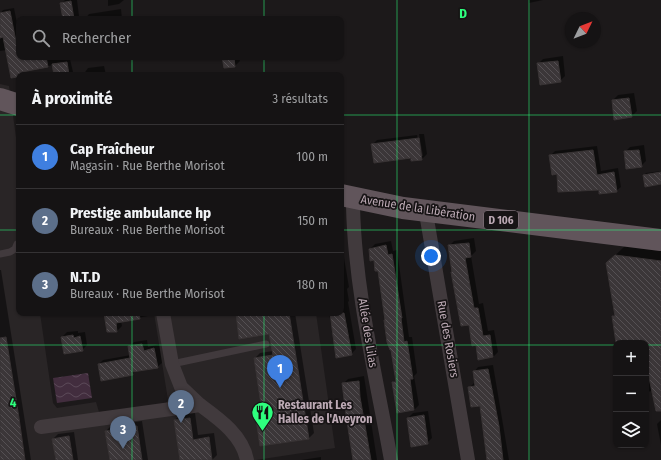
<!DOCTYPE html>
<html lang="fr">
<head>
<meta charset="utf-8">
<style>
  :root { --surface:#151314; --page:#1e1c1d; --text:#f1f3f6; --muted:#9d9ea0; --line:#343234; --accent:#2eff7e }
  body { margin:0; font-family:"Fira Sans Condensed",sans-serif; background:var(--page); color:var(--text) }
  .controls { position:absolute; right:12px; bottom:12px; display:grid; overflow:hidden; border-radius:8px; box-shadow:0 1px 3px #0004 }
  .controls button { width:36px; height:36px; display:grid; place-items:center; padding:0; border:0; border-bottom:1px solid var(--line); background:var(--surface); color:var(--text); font:20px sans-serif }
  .compass { position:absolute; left:565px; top:12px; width:36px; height:36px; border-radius:50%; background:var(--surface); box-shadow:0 1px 3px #0004; rotate:47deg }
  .you { position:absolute; left:431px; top:256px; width:14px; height:14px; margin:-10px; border:3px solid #fff; border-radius:50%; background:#1a73e8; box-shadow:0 0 0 6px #1a73e833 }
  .badge { display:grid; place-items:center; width:26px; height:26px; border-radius:50%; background:var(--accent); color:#fff; font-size:13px; font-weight:700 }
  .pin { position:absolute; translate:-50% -33px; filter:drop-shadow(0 1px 2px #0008) }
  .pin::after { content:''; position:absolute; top:21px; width:14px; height:12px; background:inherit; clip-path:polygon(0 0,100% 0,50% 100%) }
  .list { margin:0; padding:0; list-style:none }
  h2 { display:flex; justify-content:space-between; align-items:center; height:52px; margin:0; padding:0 16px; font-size:17px }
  h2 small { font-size:13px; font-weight:400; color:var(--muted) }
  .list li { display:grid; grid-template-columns:26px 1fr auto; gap:12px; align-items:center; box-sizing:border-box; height:64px; padding:0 16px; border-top:1px solid var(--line) }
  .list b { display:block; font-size:15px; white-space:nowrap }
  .list p { margin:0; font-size:13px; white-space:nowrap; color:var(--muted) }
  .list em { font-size:13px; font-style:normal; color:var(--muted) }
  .icon { flex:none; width:22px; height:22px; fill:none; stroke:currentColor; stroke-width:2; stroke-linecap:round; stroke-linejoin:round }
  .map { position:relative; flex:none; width:661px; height:460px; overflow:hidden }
  .search { position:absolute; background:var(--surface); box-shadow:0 1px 3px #0004; left:16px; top:16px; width:328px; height:44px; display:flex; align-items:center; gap:10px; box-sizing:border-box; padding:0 14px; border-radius:8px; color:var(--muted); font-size:15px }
  .panel { position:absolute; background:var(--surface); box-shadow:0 1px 3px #0004; left:16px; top:72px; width:328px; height:244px; border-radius:8px }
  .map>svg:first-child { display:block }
  .built { fill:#292526 }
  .water { fill:url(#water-waves) }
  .shadow { fill:#0007 }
  .building { fill:url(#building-back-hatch); stroke:#383334 }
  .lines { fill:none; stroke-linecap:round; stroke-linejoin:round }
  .service { stroke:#413a3d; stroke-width:7 }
  .minor { stroke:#413a3d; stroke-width:14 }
  .primary { stroke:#61555b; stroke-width:22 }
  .grid { fill:none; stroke:#2eff7e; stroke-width:1; stroke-opacity:0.55 }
  .labels { text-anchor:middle; stroke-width:3.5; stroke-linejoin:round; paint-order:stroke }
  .shield { fill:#171415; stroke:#8b7d85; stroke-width:1 }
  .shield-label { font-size:11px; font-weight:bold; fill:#bdaab5 }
  .street-label { font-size:12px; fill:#bdaab5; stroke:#171415 }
  .poi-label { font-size:12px; font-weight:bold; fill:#bdaab5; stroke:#171415; text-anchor:start }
  .grid-label { font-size:13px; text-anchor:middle; font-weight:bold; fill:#2eff7e; stroke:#171415; stroke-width:3.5; stroke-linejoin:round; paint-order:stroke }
</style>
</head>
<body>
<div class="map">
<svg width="661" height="460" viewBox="0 0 661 460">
  <defs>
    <pattern id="water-waves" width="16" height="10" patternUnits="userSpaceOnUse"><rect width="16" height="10" fill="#422d3e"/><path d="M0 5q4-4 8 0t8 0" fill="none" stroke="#5b4958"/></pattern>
    <pattern id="building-back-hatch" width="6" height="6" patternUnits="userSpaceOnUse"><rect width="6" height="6" fill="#3b3638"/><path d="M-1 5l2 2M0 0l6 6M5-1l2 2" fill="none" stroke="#555053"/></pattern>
  </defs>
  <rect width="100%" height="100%" fill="#1c191a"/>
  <path class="built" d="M0 84 9 86 19 159V313H40L53 403 57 408 96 402 99 412 164 406 168 400 154 313H316L335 448 256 460H0Z"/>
  <path class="water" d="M88 373 92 398 57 403 53 378Z"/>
  <g class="shadow">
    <path d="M65 0H77L79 16 77 19H64L61 4Z"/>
    <path d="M108 0H124L119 4 108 6Z"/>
    <path d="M529 0H543L529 3Z"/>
    <path d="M14 8 19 33V57L70 59 73 72 70 75H55L54 65 23 70 7 50 0 51V14L3 10Z"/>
    <path d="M121 9 122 19H85L89 14Z"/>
    <path d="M147 17V19H135Z"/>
    <path d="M563 56 565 76 560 81 538 64 543 59Z"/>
    <path d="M223 57H239L240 61 235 66Z"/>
    <path d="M104 66 106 75H83L88 68Z"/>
    <path d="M127 73V75H112Z"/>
    <path d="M634 93 637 111 632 116 613 100 618 95Z"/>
    <path d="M419 134H424L427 154 422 159 372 145 377 140 417 135 421 156H423Z"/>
    <path d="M644 145 646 161 641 166 625 152 630 147Z"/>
    <path d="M597 146 601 171 618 168 621 187 616 191 600 189 558 173 551 155 555 151Z"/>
    <path d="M661 171V183L644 175 646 173Z"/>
    <path d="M474 238 476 251 471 256 479 304 483 303 488 331 494 330 498 352 493 357 477 344 453 271 449 246 454 241Z"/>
    <path d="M341 240 349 287 347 289 349 301 348 302 356 349 351 354 337 356 329 313H341Z"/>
    <path d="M391 241 393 251 397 250 409 337H412L417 373 414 376 419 405 414 410 393 383 397 379 379 270 370 249 375 244Z"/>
    <path d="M625 246 661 251V402L653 391 646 392V343H617L613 316 616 314 607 263Z"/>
    <path d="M0 270H1L31 460H0Z"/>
    <path d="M105 313H152L148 316 121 321 122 326 117 331H108Z"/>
    <path d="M237 313H295L314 433 309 438 257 419 264 414 255 358 260 353 273 351 270 333Z"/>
    <path d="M78 331V333L85 332 87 345 82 350 62 337 67 332Z"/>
    <path d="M147 340 148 347 159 344 162 363 157 367 136 371 132 374 99 364 103 360 131 355 129 347 134 342Z"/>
    <path d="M493 365 509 460H488L481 405 469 388 475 382 474 372 478 367Z"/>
    <path d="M364 376 377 460H354L343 384 348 379Z"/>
    <path d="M428 411 432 438 427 443 408 418 413 413Z"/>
    <path d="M195 413 198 435 214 433 217 455 212 460H181L175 420 180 415Z"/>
    <path d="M661 420V445L657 424Z"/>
    <path d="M142 421 148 460H111L106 431 111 426Z"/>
    <path d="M74 432 78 460H57L53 439 58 434Z"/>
    <path d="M321 457V460H301Z"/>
  </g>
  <g class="building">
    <path d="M71 1 74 19H63L60 3Z"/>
    <path d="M10 11 19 57H46L48 67 22 72 18 77 11 78 3 37 0 38V13Z"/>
    <path d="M222 57H234L235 67 224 68Z"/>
    <path d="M558 61 561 82 540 85 537 63Z"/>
    <path d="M67 62 69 75H54L52 64Z"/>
    <path d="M629 98 632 117 614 120 612 100Z"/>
    <path d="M419 138 422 160 411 161V158L374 163 371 144Z"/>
    <path d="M593 150 597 175 614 172 617 192 599 194V190L558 192 557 174 552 175 549 155Z"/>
    <path d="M639 150 642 167 626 169 624 151Z"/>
    <path d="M661 172V184L645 187 643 175Z"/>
    <path d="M469 243 471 257 465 258 474 308H478L483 336 490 335 493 357 478 360 476 345 472 346 469 325 461 326 451 272H452L448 245Z"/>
    <path d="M386 245 388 255 392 254 402 318H401L404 342 407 341 413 379H410L414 410 397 413 392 382H396L391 350H390L387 342 384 320H385L378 271H375L374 260 370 261 369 249Z"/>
    <path d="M615 255 661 261V411H656L648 373 646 343H616L612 316H615L606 263Z"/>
    <path d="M104 313H139L140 319 116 323 117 332H107Z"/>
    <path d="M236 313H289L309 439 260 446 256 419 263 418 254 358 273 355 269 334 239 339Z"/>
    <path d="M330 313H344L352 355 336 358Z"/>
    <path d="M73 335 74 338 80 336 83 351 64 354 61 337Z"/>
    <path d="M6 337 19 418 25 460H0V338Z"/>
    <path d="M142 344 144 351 154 348 158 368 132 372 133 375 101 381 98 364 130 358 128 346Z"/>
    <path d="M488 369 499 426 503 460H487L480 406 471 407 468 387 475 386 473 371Z"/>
    <path d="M359 381 360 397 371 460H353L346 415 342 383Z"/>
    <path d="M424 415 428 444 411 447 407 418Z"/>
    <path d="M190 418 193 440 209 437 212 460H180L174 420Z"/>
    <path d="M137 426 142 460H110L105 431Z"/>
    <path d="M69 436 73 460H56L52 439Z"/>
  </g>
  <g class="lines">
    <g class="service">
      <path d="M0 254 10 252 15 249 17 244"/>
      <path d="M172 364 266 344"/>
    </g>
    <g class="minor">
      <path d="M353 206C355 291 376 376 391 460"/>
      <path d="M427 219 468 460"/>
      <path d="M163 313 172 364 181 387 200 405"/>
      <path d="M41 427 200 405C219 419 242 435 247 460"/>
    </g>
    <g class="primary">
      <path d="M0 99 19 105"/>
      <path d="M341 195 403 208 661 240"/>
    </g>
  </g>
  <path class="grid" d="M132 0V19M264 0V19M397 0V460M529 0V460M132 57V75M264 57V75M0 115H19M341 115H661M0 230H19M341 230H661M132 313V460M264 313V460M0 345H616M646 345H661"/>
  <defs>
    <symbol id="restaurant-pin" viewBox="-11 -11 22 30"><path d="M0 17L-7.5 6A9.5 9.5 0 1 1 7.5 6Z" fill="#2eff7e" stroke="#171415"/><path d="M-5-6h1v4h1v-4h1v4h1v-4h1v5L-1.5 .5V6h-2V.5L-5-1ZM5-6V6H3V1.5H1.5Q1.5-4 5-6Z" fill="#111"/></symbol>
  </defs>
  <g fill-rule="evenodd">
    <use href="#restaurant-pin" x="250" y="400" width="25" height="34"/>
  </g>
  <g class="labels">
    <rect class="shield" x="484" y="211" width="34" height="18" rx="3"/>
    <g class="shield-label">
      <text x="501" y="224">D 106</text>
    </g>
    <g class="street-label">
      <text transform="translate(418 208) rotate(9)" y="4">Avenue de la Libération</text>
      <text transform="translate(368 333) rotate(81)" y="4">Allée des Lilas</text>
      <text transform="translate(448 339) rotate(80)" y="4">Rue des Rosiers</text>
    </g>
    <g class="poi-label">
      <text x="278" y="409">Restaurant Les<tspan x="278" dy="14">Halles de l'Aveyron</tspan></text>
    </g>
  </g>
  <g class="grid-label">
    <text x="463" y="18">D</text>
    <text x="13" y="407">4</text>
  </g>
</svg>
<div class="controls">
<button>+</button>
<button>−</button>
<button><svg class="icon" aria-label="layers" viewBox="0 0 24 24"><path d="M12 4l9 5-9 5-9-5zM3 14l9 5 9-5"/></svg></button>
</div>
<svg class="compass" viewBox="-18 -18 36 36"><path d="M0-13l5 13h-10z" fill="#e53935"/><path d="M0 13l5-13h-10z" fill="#9d9ea0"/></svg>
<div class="you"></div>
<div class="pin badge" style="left:280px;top:388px;background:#3f7fe0">1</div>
<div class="pin badge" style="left:181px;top:423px;background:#5c6f8a">2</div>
<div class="pin badge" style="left:123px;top:449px;background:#5c6f8a">3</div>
<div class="search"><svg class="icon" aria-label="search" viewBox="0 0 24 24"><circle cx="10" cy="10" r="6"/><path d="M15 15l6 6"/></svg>Rechercher</div>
<section class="panel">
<h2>À proximité<small>3 résultats</small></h2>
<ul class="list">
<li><span class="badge" style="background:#3f7fe0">1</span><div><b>Cap Fraîcheur</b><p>Magasin · Rue Berthe Morisot</p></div><em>100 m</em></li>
<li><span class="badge" style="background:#5c6f8a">2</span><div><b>Prestige ambulance hp</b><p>Bureaux · Rue Berthe Morisot</p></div><em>150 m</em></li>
<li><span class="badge" style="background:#5c6f8a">3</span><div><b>N.T.D</b><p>Bureaux · Rue Berthe Morisot</p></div><em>180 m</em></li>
</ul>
</section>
</div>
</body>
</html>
